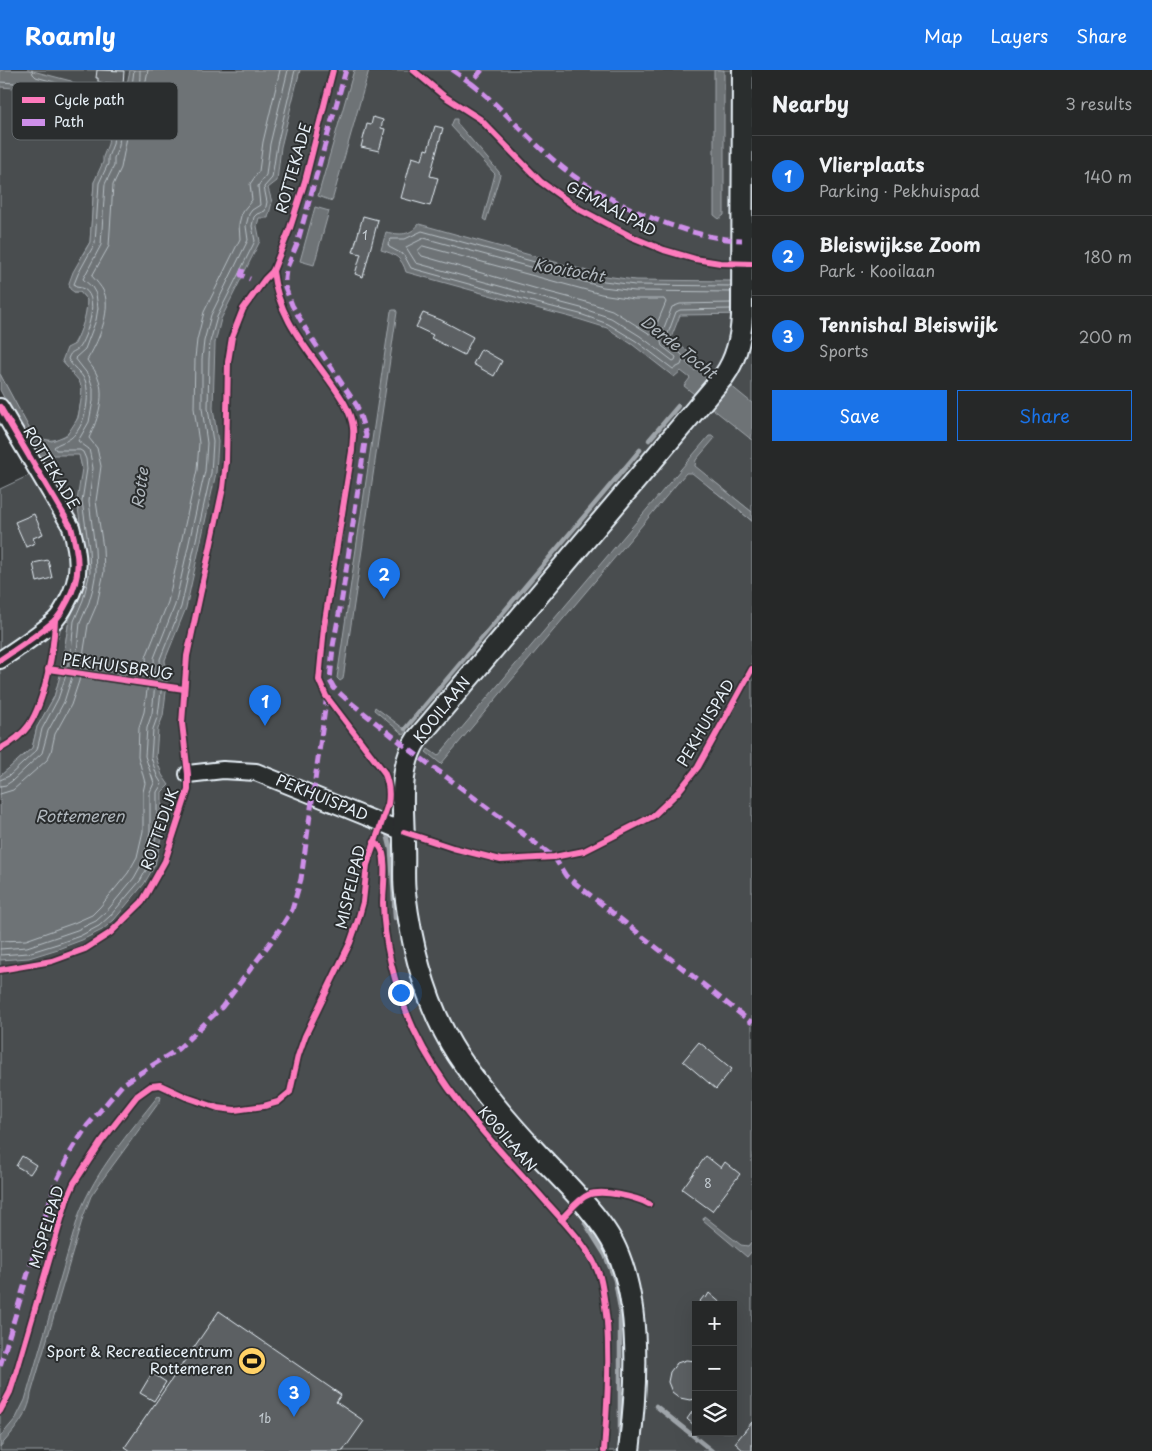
<!DOCTYPE html>
<html lang="en">
<head>
<meta charset="utf-8">
<style>
  :root { --surface:#262828; --page:#2e3030; --text:#f1f3f6; --muted:#a4a6a8; --line:#424445; --accent:#1a73e8 }
  body { margin:0; font-family:"Playpen Sans",sans-serif; background:var(--page); color:var(--text) }
  .controls { position:absolute; right:15px; bottom:15px; display:grid; overflow:hidden; border-radius:0px; box-shadow:0 5px 20px #0002 }
  .controls button { width:45px; height:45px; display:grid; place-items:center; padding:0; border:0; border-bottom:1px solid var(--line); background:var(--surface); color:var(--text); font:25px sans-serif }
  .you { position:absolute; left:400px; top:922px; width:18px; height:18px; margin:-12px; border:4px solid #fff; border-radius:50%; background:#1a73e8; box-shadow:0 0 0 8px #1a73e833 }
  .badge { display:grid; place-items:center; width:32px; height:32px; border-radius:50%; background:var(--accent); color:#fff; font-size:16px; font-weight:700 }
  .pin { position:absolute; translate:-50% -41px; filter:drop-shadow(0 1px 2px #0008) }
  .pin::after { content:''; position:absolute; top:26px; width:18px; height:15px; background:inherit; clip-path:polygon(0 0,100% 0,50% 100%) }
  .list { margin:0; padding:0; list-style:none }
  h2 { display:flex; justify-content:space-between; align-items:center; height:65px; margin:0; padding:0 20px; font-size:21px }
  h2 small { font-size:16px; font-weight:400; color:var(--muted) }
  .list li { display:grid; grid-template-columns:32px 1fr auto; gap:15px; align-items:center; box-sizing:border-box; height:80px; padding:0 20px; border-top:1px solid var(--line) }
  .list b { display:block; font-size:19px; white-space:nowrap }
  .list p { margin:0; font-size:16px; white-space:nowrap; color:var(--muted) }
  .list em { font-size:16px; font-style:normal; color:var(--muted) }
  .actions { display:flex; gap:10px; padding:15px 20px }
  .actions a { flex:1; padding:11px 0; border:1px solid var(--accent); border-radius:0px; text-align:center; font-size:18px; color:var(--accent) }
  .actions .main { background:var(--accent); color:#fff }
  .icon { flex:none; width:28px; height:28px; fill:none; stroke:currentColor; stroke-width:2; stroke-linecap:round; stroke-linejoin:round }
  .map { position:relative; flex:none; width:752px; height:1381px; overflow:hidden }
  header { display:flex; align-items:center; gap:30px; box-sizing:border-box; height:70px; padding:0 25px; background:var(--accent); color:#fff }
  header strong { font-size:24px }
  nav { display:flex; gap:28px; margin-inline-start:auto; font-size:18px }
  main { display:flex }
  aside { flex:1; background:var(--surface) }
  .map>svg:first-child { display:block }
  .green { fill:#494d4f; stroke:#989fa4; fill-rule:evenodd }
  .water { fill:#6e7376; stroke:#9fa5aa }
  .pier { fill:#323536 }
  .lines { fill:none; stroke-linecap:round; stroke-linejoin:round }
  .shore { stroke:#b7bfc4; stroke-width:1 }
  .stream { stroke:#9fa5aa; stroke-width:4.5 }
  .building { fill:#5c6063; stroke:#e8f1f8 }
  .minor-casing { stroke:#e8f1f8; stroke-width:20 }
  .tertiary-casing { stroke:#e8f1f8; stroke-width:24 }
  .minor { stroke:#2a2d2e; stroke-width:16 }
  .tertiary { stroke:#2a2d2e; stroke-width:20 }
  .quiet { stroke:#ce8fe9; stroke-width:5; stroke-dasharray:10 5; stroke-linecap:butt }
  .cycleway-casing { stroke:#2a2d2e; stroke-width:9 }
  .cycleway { stroke:#fd7abc; stroke-width:6 }
  .labels { text-anchor:middle; stroke-width:4; stroke-linejoin:round; paint-order:stroke }
  .number-label { font-size:12px; fill:#c5cdd3 }
  .street-label { font-size:15px; fill:#e8f1f8; stroke:#2a2d2e }
  .poi-label { font-size:15px; fill:#e8f1f8; stroke:#2a2d2e; text-anchor:end }
  .water-label { font-size:16px; font-style:italic; fill:#b1b8be; stroke:#2a2d2e }
  .key { fill:#2a2d2e; stroke:#63686b; stroke-width:1 }
  .key-label { font-size:14px; fill:#e8f1f8 }
</style>
</head>
<body>
<header>
<strong>Roamly</strong>
<nav><a>Map</a><a>Layers</a><a>Share</a></nav>
</header>
<main>
<div class="map">
<svg width="752" height="1381" viewBox="0 0 752 1381">
  <rect width="100%" height="100%" fill="#323536"/>
  <filter id="ink" filterUnits="userSpaceOnUse"><feTurbulence type="fractalNoise" baseFrequency=".02" numOctaves="2"/><feDisplacementMap in="SourceGraphic" scale="10" xChannelSelector="R" yChannelSelector="G"/><feConvolveMatrix kernelMatrix="1 2 1 2 8 2 1 2 1" color-interpolation-filters="sRGB"/></filter>
  <g filter="url(#ink)">
    <g class="green">
      <path d="M0 0H162L94 112 90 172 82 185 74 222H80L87 230C87 254 76 273 62 291 67 298 76 304 80 312 83 319 82 328 80 336 78 352 71 367 53 370 47 371 39 368 33 367L0 304Z"/>
      <path d="M276 0H752V364L749 368 752 370V442L712 410 707 415 752 451V1381H0V861L192 272ZM696 1235H733V1362H696Z"/>
      <path d="M79 384 82 398 81 414V453L85 501 79 528 69 550 60 606 54 627 37 657 32 678 0 706V597L46 565 58 569 61 556 71 538 82 503 34 385Z"/>
      <path d="M32 404 64 454 63 464 69 465 75 497 57 538 28 563 26 561 0 582V419Z"/>
    </g>
    <g class="water">
      <path d="M0 0H29L71 11C86 24 106 22 125 23L130 0H300L281 77 277 111 268 118 272 132 268 148H259L257 156 260 171 221 249 215 273 213 338 218 372 216 403 186 538 165 590 167 614 163 646 158 659 156 687 162 705 169 715 162 722V763L155 795 144 814 114 850 102 860 82 870 58 879 29 888 0 890V706L32 678 37 657 54 627 60 606 69 550 79 528 85 501 84 480 77 431 82 398 79 385H34L0 320V304L34 367 52 371 67 365 78 348 81 330 82 318 79 311 62 291 67 278 75 274C81 260 87 246 87 230L80 222H74L70 219 69 213 73 202 90 172 94 112 103 92V87L108 74 109 65 106 56 98 41 30 19 0 17Z"/>
      <path d="M354 0H369L332 131 318 126Z"/>
      <path d="M714 0H724V145L719 149 714 145Z"/>
      <path d="M454 49H457V53L499 102 500 105 486 151 483 149 495 104 451 56Z"/>
      <path d="M315 137 329 141 314 195 300 191Z"/>
      <path d="M419 154 605 206 635 210 735 211 752 244 680 245 671 268 692 285 686 293 695 301 703 293 752 333V370L684 316 690 308 681 301 674 307 633 275 607 258 578 249 536 238 406 202C402 188 395 184 381 180L386 162C400 165 410 166 419 154Z"/>
      <path d="M393 240H396L397 242 343 609 340 611 337 608 391 241Z"/>
      <path d="M709 366H713L714 369 696 390 695 396 752 442V451L692 403H686L441 694 426 682 428 679 438 686Z"/>
      <path d="M375 637 407 661 404 665 374 640Z"/>
      <path d="M158 1026 161 1027 160 1031 100 1113 91 1126 83 1147 31 1324C29 1345 13 1361 0 1377V1367L16 1348 25 1330 79 1144C96 1100 128 1064 158 1026Z"/>
      <path d="M704 1146 741 1175 748 1176 752 1171V1181L747 1187 703 1150Z"/>
    </g>
    <path class="pier" d="M60 597 169 614 168 621 58 604Z"/>
    <g class="lines">
      <g class="shore">
        <path d="M32 0 33 4 36 7 68 16 74 20 91 27 125 28 131 24 134 0"/>
        <path d="M0 12 31 14 99 36 103 39 111 54 114 64 113 74 108 87V94L99 113 95 173 78 204 74 214 76 217C103 218 89 261 80 276 76 283 71 279 68 289 72 297 81 302 85 310 91 327 85 357 71 368 66 372 58 373 54 377L56 380H80L83 382 86 389 87 399 82 431 89 479 90 502 83 530 74 551 71 581 65 608 58 629 42 659 37 680 9 706 0 710"/>
        <path d="M423 176 601 224 634 229H664L666 232 653 263 650 264 612 240 583 231 541 220 422 186 418 181Z"/>
        <path d="M731 233 680 234 672 237 660 268 662 276 676 287 675 290 673 291 640 266 611 248 581 238 539 227 416 193 406 177 424 168 603 217 635 221 731 222"/>
        <path d="M731 239 680 240 676 242 666 269 684 287 681 295 673 299 636 271 608 254 580 244 537 233 411 198 404 185 389 177 388 174 391 169H405L422 161 604 211 635 215 731 216"/>
        <path d="M0 716 6 715 12 711 42 683 48 661 64 632 71 610 77 582 80 553 89 532 93 518 96 502 95 479 89 431 93 398 89 379 78 371 89 352 93 331V318L89 306 75 288 85 279 96 250 98 238 96 224 92 217 83 209 101 175 105 114 114 96V88L119 76 120 62 109 36 111 34C116 34 123 35 128 34 140 31 140 10 140 0"/>
        <path d="M0 724 13 720 47 690 51 682 55 664 71 635 79 611 88 555 97 534 104 502 103 478 96 431 101 396 97 378 89 368C98 349 107 323 96 303 94 298 89 294 87 290 97 275 112 241 104 222 101 216 96 211 92 206L109 176 113 115 121 98 127 67 122 44 134 39 142 31 148 0"/>
        <path d="M0 871 26 870 74 853 92 845 100 837 128 803 137 787 143 761V722L145 713 138 686 139 657 144 642 148 613 146 587 168 532 197 400 199 373 194 338 195 288 197 270 204 242 240 169 239 154 242 142 252 130 250 114 259 101 263 72 280 0"/>
        <path d="M0 879 27 877 77 860 96 851 106 842 134 808 144 790 150 762V722L154 713 145 686 147 658 152 643 155 614 154 588 175 535 205 401 207 373 202 338V289L204 271 211 245 248 170 246 156 249 144 252 140 260 135 258 116 266 105 270 74 288 0"/>
        <path d="M0 885 28 883 57 874 80 866 99 856 110 846 140 811 150 793 157 762V722L162 714 157 706 151 687 153 659 158 645 162 614 160 589 181 537 211 403 213 372 208 338 209 289 210 272 217 247 255 171 252 156 254 147 257 144 265 141 267 132 264 117 272 108 277 75 295 0"/>
      </g>
      <g class="stream">
        <path d="M649 370 678 336"/>
        <path d="M405 659 640 380"/>
        <path d="M387 764 391 780 395 848"/>
        <path d="M585 1153 605 1185 615 1210 620 1238V1369"/>
        <path d="M656 1336 712 1381"/>
      </g>
    </g>
    <g class="building">
      <path d="M97 0 124 1 123 14 98 12V8H96Z"/>
      <path d="M373 47 383 50 381 58 385 59 379 81 361 77 367 54 371 55Z"/>
      <path d="M435 56 443 58 430 106 438 108 430 136 401 128 412 87 422 90 425 79 428 80Z"/>
      <path d="M363 146 378 150 363 207 355 204 361 184 353 182Z"/>
      <path d="M423 243 441 250 473 267 464 285 431 268 433 265 416 257Z"/>
      <path d="M481 279 502 291 494 306 473 294Z"/>
      <path d="M34 444 43 464 33 468 35 473 26 477 15 452Z"/>
      <path d="M48 490 52 508 37 512 33 493Z"/>
      <path d="M699 972 732 999 716 1019 683 991Z"/>
      <path d="M22 1086 36 1095 30 1104 16 1096Z"/>
      <path d="M706 1086 721 1098 725 1092 740 1104 712 1141 682 1119Z"/>
      <path d="M709 1223 723 1235H697L704 1226 706 1228Z"/>
      <path d="M219 1241 341 1325 336 1332 364 1351 343 1381H131L125 1377Z"/>
      <path d="M686 1290 696 1291V1329L690 1330 680 1328 672 1322 668 1312 670 1302 677 1293Z"/>
      <path d="M152 1303 166 1312 154 1331 140 1323Z"/>
      <path d="M692 1342 696 1345V1357L687 1349Z"/>
      <path d="M752 1352V1381H744L735 1373Z"/>
    </g>
    <g class="lines">
      <defs>
        <g id="minor">
          <path d="M0 337 71 457C79 485 82 505 67 532 64 538 59 547 54 551 38 565 18 578 0 590"/>
          <path d="M188 704 223 700 256 702 404 762"/>
        </g>
        <path id="tertiary" d="M629 1381C637 1319 642 1236 616 1179 602 1147 560 1108 536 1082 507 1051 480 1019 457 984 426 936 412 879 405 823 403 808 405 792 404 776 404 741 397 698 417 669L724 306C737 288 741 268 742 246L743 0"/>
      </defs>
      <use href="#minor" class="minor-casing"/>
      <use href="#tertiary" class="tertiary-casing"/>
      <use href="#minor" class="minor"/>
      <use href="#tertiary" class="tertiary"/>
      <g class="quiet">
        <path d="M346 0 297 174 286 200 285 208V217L292 235 308 263 357 336 366 365 342 528 333 576 330 611 334 618 345 628 410 680 554 787 566 806 752 953"/>
        <path d="M452 0 471 13 482 0"/>
        <path d="M471 13C505 40 532 74 567 101 607 132 690 170 742 170"/>
        <path d="M243 199 241 205 250 209"/>
        <path d="M0 1296 55 1114 70 1083 87 1056 123 1014 178 979 222 937 276 865 292 840 301 809 327 625"/>
      </g>
      <defs>
        <g id="cycleway">
          <path d="M413 0 444 26 480 49 541 112 579 139 632 167 664 180 695 189 720 193 752 194"/>
          <path d="M0 337 71 457C79 485 82 505 67 532 64 538 59 547 54 551 38 565 18 578 0 590"/>
          <path d="M48 599 184 619"/>
          <path d="M0 679C11 673 22 665 29 655 45 631 54 579 55 550"/>
          <path d="M404 762 453 778 501 790 554 787 584 781 653 746 678 722 698 697 752 599"/>
          <path d="M374 772C376 774 379 775 380 777 388 786 383 820 383 833 384 878 396 920 414 960 444 1024 494 1074 540 1125 560 1148 591 1178 600 1207 604 1222 605 1238 607 1252 610 1295 607 1338 604 1381"/>
          <path d="M0 900 52 891 85 879 110 863 142 832 165 791 188 720V704L182 653 187 586 223 418 226 392 228 292 232 267 243 239 265 209 273 201 290 158 305 111 333 0"/>
          <path d="M561 1149C569 1142 578 1129 588 1125 602 1119 636 1127 649 1134"/>
          <path d="M0 1341 10 1322 17 1300 67 1129 74 1113 101 1072 137 1026 151 1016 160 1015 186 1027 218 1038 235 1040 264 1036 278 1032 290 1022 298 986 305 966 350 873 358 850 363 832 367 795 388 734C390 722 389 713 384 702L326 626 319 610 324 557 352 381C352 374 354 365 353 358 351 340 339 324 329 310 304 275 278 246 273 201"/>
        </g>
      </defs>
      <use href="#cycleway" class="cycleway-casing"/>
      <use href="#cycleway" class="cycleway"/>
    </g>
  </g>
  <defs>
    <symbol id="stadium-disc" viewBox="-11 -11 22 22"><circle r="9.5" fill="#ffd166" stroke="#2a2d2e"/><path d="M0-5a6.5 5 0 1 0 0 10a6.5 5 0 1 0 0-10ZM-3.5-1.8h7v3.6h-7Z" fill="#111"/></symbol>
  </defs>
  <g fill-rule="evenodd">
    <use href="#stadium-disc" x="236" y="1275" width="32" height="32"/>
  </g>
  <g class="labels">
    <g class="number-label">
      <text x="365" y="170">1</text>
      <text x="708" y="1118">8</text>
      <text x="265" y="1353">1b</text>
    </g>
    <g class="street-label">
      <text transform="translate(294 98) rotate(-74)" y="5">ROTTEKADE</text>
      <text transform="translate(611 139) rotate(28)" y="5">GEMAALPAD</text>
      <text transform="translate(51 398) rotate(59)" y="5">ROTTEKADE</text>
      <text transform="translate(118 597) rotate(8)" y="5">PEKHUISBRUG</text>
      <text transform="translate(442 640) rotate(-51)" y="5">KOOILAAN</text>
      <text transform="translate(706 653) rotate(-60)" y="5">PEKHUISPAD</text>
      <text transform="translate(322 728) rotate(22)" y="5">PEKHUISPAD</text>
      <text transform="translate(160 759) rotate(-71)" y="5">ROTTEDIJK</text>
      <text transform="translate(351 817) rotate(-77)" y="5">MISPELPAD</text>
      <text transform="translate(507 1069) rotate(49)" y="5">KOOILAAN</text>
      <text transform="translate(47 1157) rotate(-73)" y="5">MISPELPAD</text>
    </g>
    <g class="poi-label">
      <text x="233" y="1287">Sport &amp; Recreatiecentrum<tspan x="233" dy="17">Rottemeren</tspan></text>
    </g>
    <g class="water-label">
      <text transform="translate(569 200) rotate(10)" y="6">Kooitocht</text>
      <text transform="translate(679 277) rotate(38)" y="6">Derde Tocht</text>
      <text transform="translate(140 418) rotate(-82)" y="6">Rotte</text>
      <text x="80" y="752">Rottemeren</text>
    </g>
  </g>
  <rect x="12" y="12" width="166" height="58" rx="8" class="key"/>
  <rect x="22" y="27" width="23" height="6" fill="#fd7abc"/>
  <rect x="22" y="49" width="23" height="7" fill="#ce8fe9"/>
  <g class="key-label">
    <text x="54" y="35">Cycle path</text>
    <text x="54" y="57">Path</text>
  </g>
</svg>
<div class="controls">
<button>+</button>
<button>−</button>
<button><svg class="icon" aria-label="layers" viewBox="0 0 24 24"><path d="M12 4l9 5-9 5-9-5zM3 14l9 5 9-5"/></svg></button>
</div>
<div class="you"></div>
<div class="pin badge" style="left:265px;top:656px">1</div>
<div class="pin badge" style="left:384px;top:529px">2</div>
<div class="pin badge" style="left:294px;top:1347px">3</div>
</div>
<aside>
<h2>Nearby<small>3 results</small></h2>
<ul class="list">
<li><span class="badge">1</span><div><b>Vlierplaats</b><p>Parking · Pekhuispad</p></div><em>140 m</em></li>
<li><span class="badge">2</span><div><b>Bleiswijkse Zoom</b><p>Park · Kooilaan</p></div><em>180 m</em></li>
<li><span class="badge">3</span><div><b>Tennishal Bleiswijk</b><p>Sports</p></div><em>200 m</em></li>
</ul>
<div class="actions"><a class="main">Save</a><a>Share</a></div>
</aside>
</main>
</body>
</html>
